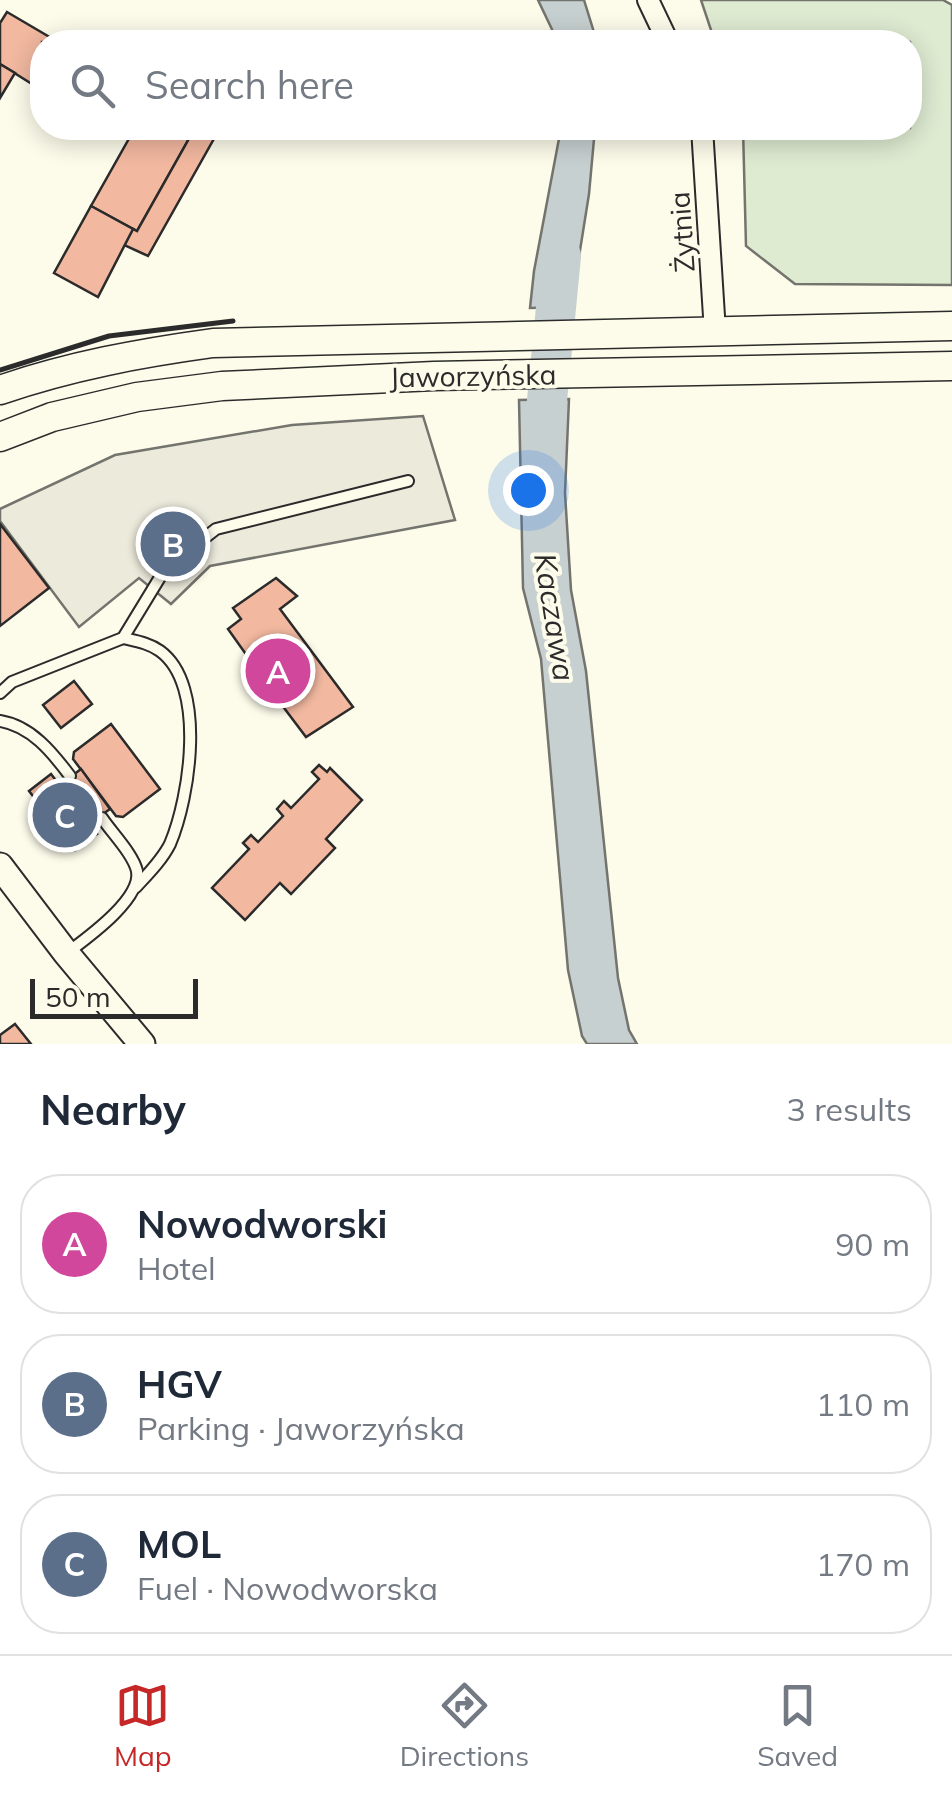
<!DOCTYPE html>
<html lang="en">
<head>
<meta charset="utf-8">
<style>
  :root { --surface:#fff; --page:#f2f2f3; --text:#1f2937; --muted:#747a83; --line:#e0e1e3; --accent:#c62828 }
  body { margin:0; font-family:Mulish,sans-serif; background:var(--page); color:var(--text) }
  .scale { position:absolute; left:30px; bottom:25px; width:168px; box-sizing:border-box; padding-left:10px; border:5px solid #2b2b2b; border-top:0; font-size:28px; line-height:35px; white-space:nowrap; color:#2b2b2b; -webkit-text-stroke:8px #fdfbea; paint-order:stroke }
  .you { position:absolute; left:528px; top:490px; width:35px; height:35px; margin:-25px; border:8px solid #fff; border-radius:50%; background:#1a73e8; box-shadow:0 0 0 15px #1a73e833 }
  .badge { display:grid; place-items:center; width:65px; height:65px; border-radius:50%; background:var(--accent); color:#fff; font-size:32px; font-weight:700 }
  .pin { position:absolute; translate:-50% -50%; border:5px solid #fff; box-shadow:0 2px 10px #0006 }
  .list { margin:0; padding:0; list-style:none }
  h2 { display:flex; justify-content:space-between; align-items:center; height:130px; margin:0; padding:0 40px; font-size:42px }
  h2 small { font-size:32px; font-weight:400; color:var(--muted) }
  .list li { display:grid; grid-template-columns:65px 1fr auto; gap:30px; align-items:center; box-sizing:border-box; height:140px; margin:0 20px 20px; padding:0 20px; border:2px solid var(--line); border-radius:40px }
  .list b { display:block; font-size:38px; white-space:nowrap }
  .list p { margin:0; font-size:32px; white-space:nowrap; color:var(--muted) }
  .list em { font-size:32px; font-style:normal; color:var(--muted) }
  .icon { flex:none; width:55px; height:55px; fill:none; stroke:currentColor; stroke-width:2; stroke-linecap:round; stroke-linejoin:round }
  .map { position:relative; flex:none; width:952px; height:1044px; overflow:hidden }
  .search { position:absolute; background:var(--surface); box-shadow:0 5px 25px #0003; left:30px; right:30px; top:30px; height:110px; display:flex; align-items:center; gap:25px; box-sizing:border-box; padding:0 35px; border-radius:40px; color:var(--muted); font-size:38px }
  .sheet { height:610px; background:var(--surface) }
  nav { display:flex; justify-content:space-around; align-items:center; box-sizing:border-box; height:140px; border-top:2px solid var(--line); background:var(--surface); font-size:28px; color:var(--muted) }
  nav a { display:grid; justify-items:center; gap:5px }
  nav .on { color:var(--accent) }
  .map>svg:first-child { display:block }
  .green { fill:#deebd1; stroke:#74746e; stroke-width:2.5 }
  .parking { fill:#eceadb; stroke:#74746e; stroke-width:2.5 }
  .water { fill:#c7d0d0; stroke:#74746e; stroke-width:2.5 }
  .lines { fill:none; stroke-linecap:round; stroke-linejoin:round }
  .river { stroke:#c7d0d0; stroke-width:40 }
  .building { fill:#f2b8a0; stroke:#2b2b2b; stroke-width:2.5 }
  .service-casing { stroke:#2b2b2b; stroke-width:14 }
  .minor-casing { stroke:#2b2b2b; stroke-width:24 }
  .tertiary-casing { stroke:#2b2b2b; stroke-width:29 }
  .secondary-casing { stroke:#2b2b2b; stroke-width:31 }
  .service { stroke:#fdfbea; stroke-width:10 }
  .minor { stroke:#fdfbea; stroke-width:20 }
  .tertiary { stroke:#fdfbea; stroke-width:25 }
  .secondary { stroke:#fdfbea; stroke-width:28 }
  .wall { stroke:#2b2b2b; stroke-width:5 }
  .labels { text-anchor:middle; stroke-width:8; stroke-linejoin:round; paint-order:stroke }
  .street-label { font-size:28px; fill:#2b2b2b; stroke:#fdfbea }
  .water-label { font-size:30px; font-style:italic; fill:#2b2b2b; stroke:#fdfbea }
</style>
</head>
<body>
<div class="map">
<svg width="952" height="1044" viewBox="0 0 952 1044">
  <rect width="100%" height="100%" fill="#fdfbea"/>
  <path class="green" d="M701 0H943L952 5V285L795 284 746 246 743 128H910V42H715Z"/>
  <path class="parking" d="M423 416 455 520 210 566 171 604 139 578 79 627 0 521V509L115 455 292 425Z"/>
  <g class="water">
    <path d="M538 0H584L597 42H558Z"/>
    <path d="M561 128H595L589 194 571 307 530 308 534 271Z"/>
    <path d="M569 399 565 493 571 590 586 671 618 978 629 1030 637 1044H587L582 1036 568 970 541 659 523 588 519 400Z"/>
  </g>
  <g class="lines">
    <path class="river" d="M542 452 561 256"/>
  </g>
  <g class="building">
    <path d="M7 12 58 42H42V67L32 84 0 64V23Z"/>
    <path d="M0 64 15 73 0 98Z"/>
    <path d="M135 128H195L137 231 91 206Z"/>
    <path d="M195 128H220L148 256 124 245 133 229 137 231Z"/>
    <path d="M91 206 133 229 98 297 54 273Z"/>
    <path d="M0 524 49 588 0 626Z"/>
    <path d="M276 578 297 596 280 609 353 707 306 737 272 692 262 698 250 682 260 674 228 629 241 619 233 608Z"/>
    <path d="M74 681 92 704 61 728 43 705Z"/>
    <path d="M111 724 160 789 123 817 116 816 73 759 74 752Z"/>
    <path d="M319 765 327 772 330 768 362 800 326 839 335 848 291 894 280 883 245 920 212 888 249 849 243 843 251 835 258 842 283 816 277 809 284 801 291 808 319 779 312 772Z"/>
    <path d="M81 769 110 809 89 824 60 785Z"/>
    <path d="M51 774 97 834 75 850 29 791Z"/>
    <path d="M15 1024 31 1044H0V1035Z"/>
  </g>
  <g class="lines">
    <defs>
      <g id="service">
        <path d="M123 638C136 641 149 643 160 651 207 685 190 797 170 844 162 860 148 874 136 887"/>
        <path d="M0 693 12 682 123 638 165 569 216 529 408 481"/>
        <path d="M0 721C31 726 52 752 70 776"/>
        <path d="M67 953C87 938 142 899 137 871 133 854 112 833 102 818"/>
      </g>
      <g id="minor">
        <path d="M648 0 668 42"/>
        <path d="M702 128 715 332"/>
      </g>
      <path id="tertiary" d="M0 866 66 953 142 1044"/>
      <g id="secondary">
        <path d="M0 390C70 366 140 353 213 343L952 326"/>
        <path d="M0 437 52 417 137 397 222 386 434 376 952 366"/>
      </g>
    </defs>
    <use href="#service" class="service-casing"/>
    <use href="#minor" class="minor-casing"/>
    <use href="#tertiary" class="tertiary-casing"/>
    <use href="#secondary" class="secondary-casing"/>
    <use href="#service" class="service"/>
    <use href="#minor" class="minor"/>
    <use href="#tertiary" class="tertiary"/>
    <use href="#secondary" class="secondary"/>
    <path class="wall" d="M0 370 109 336 233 321"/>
  </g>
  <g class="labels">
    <g class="street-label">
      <text transform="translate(682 232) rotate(-94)" y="10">Żytnia</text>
      <text transform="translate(473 376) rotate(-1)" y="10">Jaworzyńska</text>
    </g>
    <g class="water-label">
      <text transform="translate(554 617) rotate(81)" y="10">Kaczawa</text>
    </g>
  </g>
</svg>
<div class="scale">50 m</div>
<div class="you"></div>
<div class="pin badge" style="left:278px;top:671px;background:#d1479c">A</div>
<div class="pin badge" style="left:173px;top:544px;background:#5c6f8a">B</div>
<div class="pin badge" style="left:65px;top:815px;background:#5c6f8a">C</div>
<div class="search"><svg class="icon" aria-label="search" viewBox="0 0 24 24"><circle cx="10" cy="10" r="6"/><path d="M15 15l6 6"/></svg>Search here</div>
</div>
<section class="sheet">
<h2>Nearby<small>3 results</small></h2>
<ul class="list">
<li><span class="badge" style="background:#d1479c">A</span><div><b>Nowodworski</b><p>Hotel</p></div><em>90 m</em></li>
<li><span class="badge" style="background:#5c6f8a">B</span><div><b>HGV</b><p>Parking · Jaworzyńska</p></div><em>110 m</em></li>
<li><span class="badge" style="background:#5c6f8a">C</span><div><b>MOL</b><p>Fuel · Nowodworska</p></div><em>170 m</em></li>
</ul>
</section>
<nav>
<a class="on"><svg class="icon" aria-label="map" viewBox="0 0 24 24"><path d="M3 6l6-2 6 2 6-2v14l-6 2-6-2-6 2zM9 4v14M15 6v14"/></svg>Map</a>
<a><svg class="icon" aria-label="directions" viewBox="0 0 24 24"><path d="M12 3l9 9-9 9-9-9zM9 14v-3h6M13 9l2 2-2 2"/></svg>Directions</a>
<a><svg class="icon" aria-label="saved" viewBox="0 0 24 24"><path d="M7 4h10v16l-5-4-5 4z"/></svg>Saved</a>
</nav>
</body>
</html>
